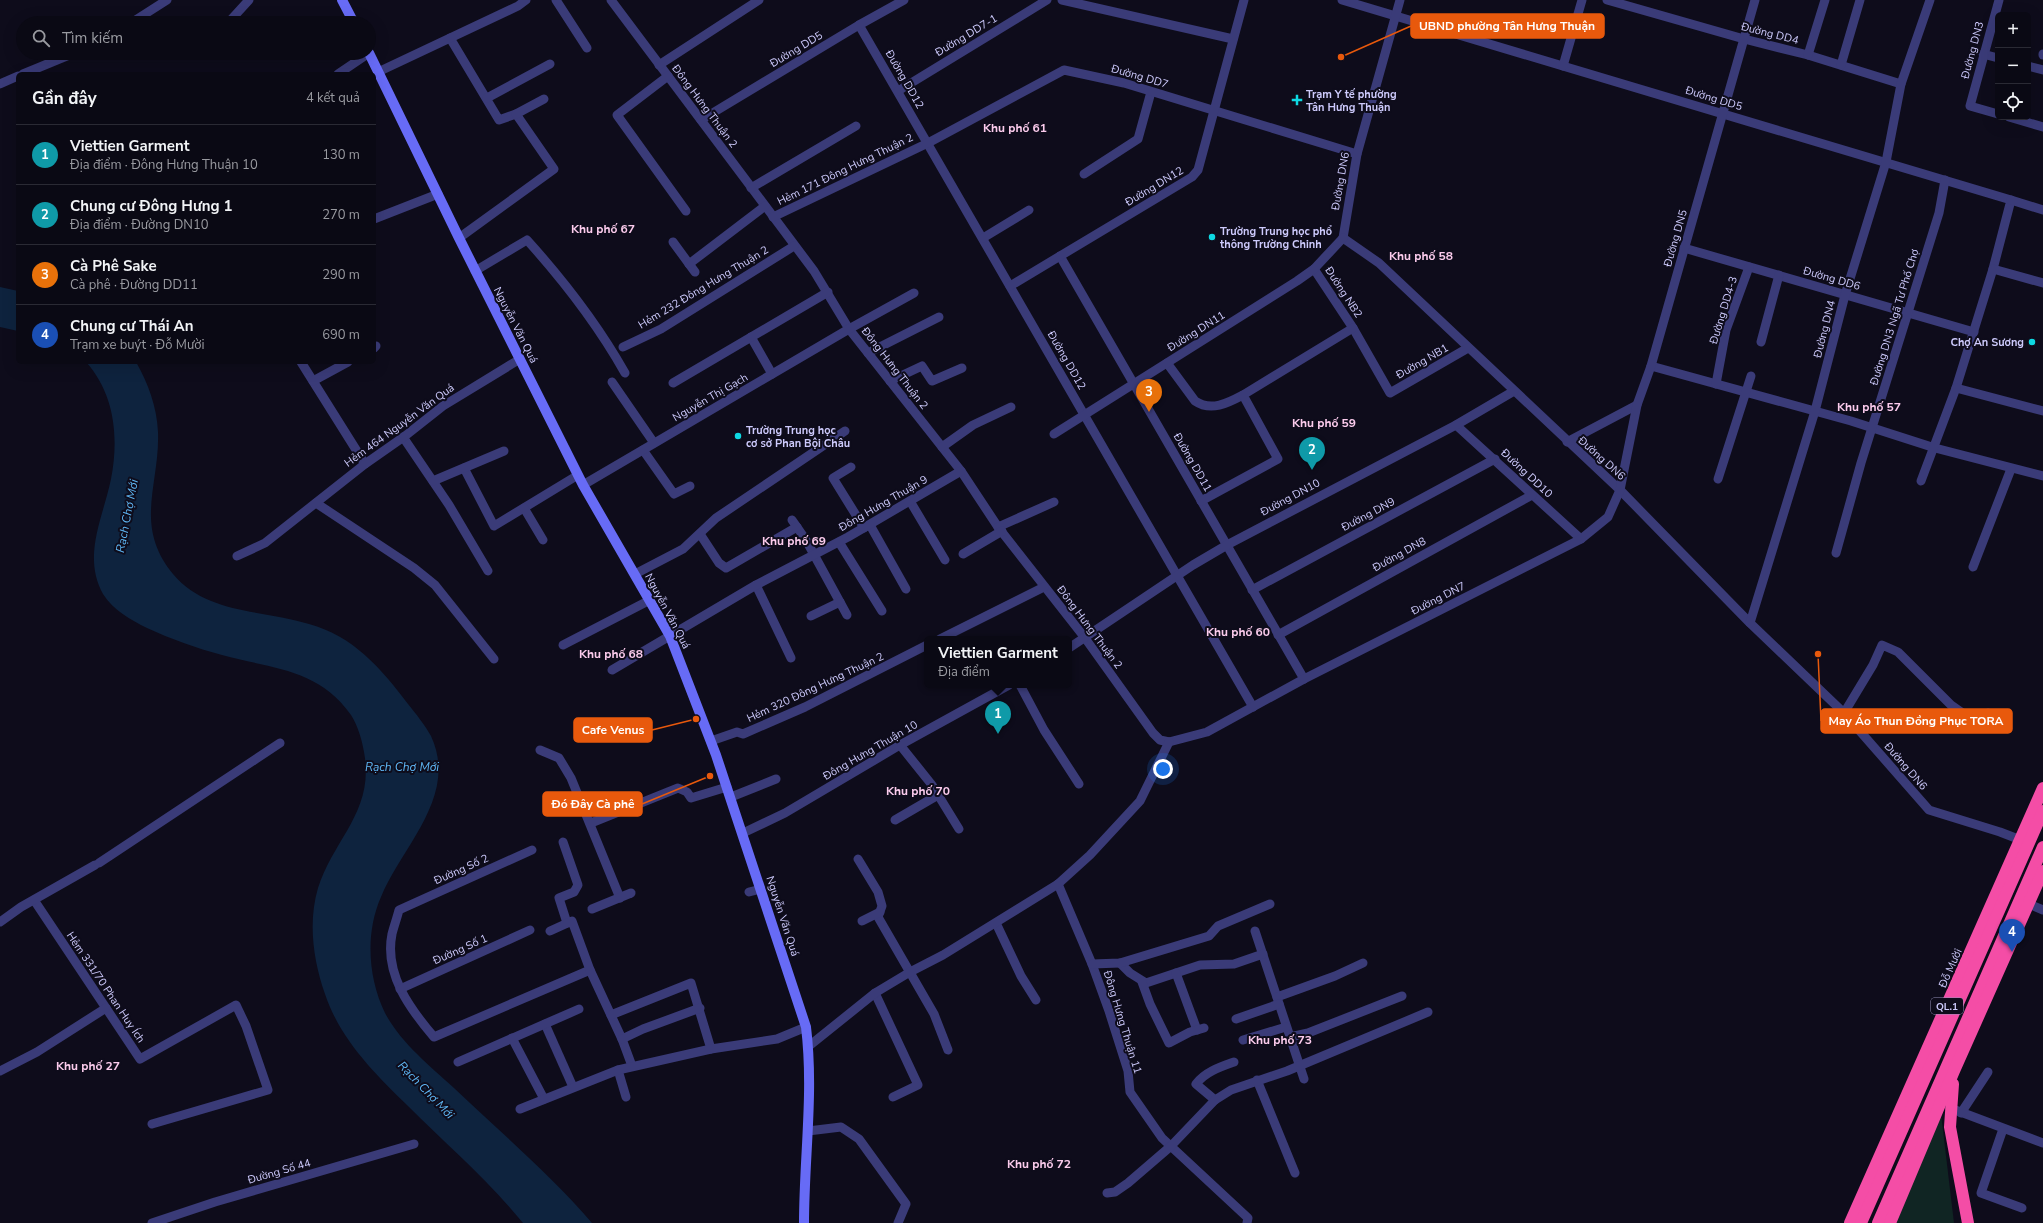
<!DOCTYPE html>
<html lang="vi">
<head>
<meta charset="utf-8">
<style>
  :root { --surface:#0a0914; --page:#181722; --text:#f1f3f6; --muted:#999aa0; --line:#2a2a34; --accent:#0ed9e3 }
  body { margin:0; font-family:"Nunito Sans",sans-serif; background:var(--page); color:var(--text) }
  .controls { position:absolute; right:12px; top:12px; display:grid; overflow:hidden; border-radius:6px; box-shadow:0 4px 16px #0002 }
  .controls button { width:36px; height:36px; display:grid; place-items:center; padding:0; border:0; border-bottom:1px solid var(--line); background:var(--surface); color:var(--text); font:20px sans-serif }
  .you { position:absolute; left:1163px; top:769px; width:14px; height:14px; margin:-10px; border:3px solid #fff; border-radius:50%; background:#1a73e8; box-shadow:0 0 0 6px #1a73e833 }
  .badge { display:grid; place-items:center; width:26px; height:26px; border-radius:50%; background:var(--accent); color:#fff; font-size:13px; font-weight:700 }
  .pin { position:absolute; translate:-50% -33px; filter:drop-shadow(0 1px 2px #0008) }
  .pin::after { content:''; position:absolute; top:21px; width:14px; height:12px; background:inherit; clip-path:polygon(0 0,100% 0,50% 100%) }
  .popup { position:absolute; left:924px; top:636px; width:148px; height:52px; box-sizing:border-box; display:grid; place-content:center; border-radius:6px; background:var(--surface); filter:drop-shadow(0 1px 3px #0005); font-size:13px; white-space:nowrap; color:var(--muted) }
  .popup b { font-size:15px; color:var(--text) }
  .popup::after { content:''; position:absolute; left:50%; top:100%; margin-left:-8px; border:8px solid transparent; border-top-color:var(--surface) }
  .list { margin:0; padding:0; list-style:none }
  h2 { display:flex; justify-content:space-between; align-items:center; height:52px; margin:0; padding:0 16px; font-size:17px }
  h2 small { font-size:13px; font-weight:400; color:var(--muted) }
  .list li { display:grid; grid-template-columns:26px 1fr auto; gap:12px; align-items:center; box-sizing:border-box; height:60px; padding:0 16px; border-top:1px solid var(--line) }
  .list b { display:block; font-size:15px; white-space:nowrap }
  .list p { margin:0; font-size:13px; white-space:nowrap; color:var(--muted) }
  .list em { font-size:13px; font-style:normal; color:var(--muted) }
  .icon { flex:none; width:22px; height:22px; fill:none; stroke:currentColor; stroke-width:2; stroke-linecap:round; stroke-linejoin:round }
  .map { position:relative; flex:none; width:2043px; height:1223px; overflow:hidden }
  .search { position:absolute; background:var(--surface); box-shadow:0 4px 16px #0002; left:16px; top:16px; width:360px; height:44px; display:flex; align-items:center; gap:10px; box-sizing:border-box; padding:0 14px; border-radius:22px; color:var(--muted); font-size:15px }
  .panel { position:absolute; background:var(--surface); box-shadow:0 4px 16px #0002; left:16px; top:72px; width:360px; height:292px; border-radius:6px }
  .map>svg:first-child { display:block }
  .green { fill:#102523 }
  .water { fill:#0e233e }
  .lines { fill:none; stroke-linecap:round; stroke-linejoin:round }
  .street { stroke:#3a3b78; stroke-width:9 }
  .secondary { stroke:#676bf6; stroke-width:10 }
  .highway { stroke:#f44da6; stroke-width:12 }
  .poi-dot { fill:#0ed9e3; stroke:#0e0c1b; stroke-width:1.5 }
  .labels { text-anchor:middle; stroke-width:4; stroke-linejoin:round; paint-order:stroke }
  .shield { fill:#0e0c1b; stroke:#9491b8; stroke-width:1 }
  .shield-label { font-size:10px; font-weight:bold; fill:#cdcafc }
  .street-label { font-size:11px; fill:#cdcafc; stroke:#0e0c1b }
  .poi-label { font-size:11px; font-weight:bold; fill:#cdcafc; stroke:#0e0c1b; text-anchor:start }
  .neighbourhood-label { font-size:12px; font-weight:bold; fill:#fccced; stroke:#0e0c1b }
  .water-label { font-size:12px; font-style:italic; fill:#5fb7f5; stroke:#0e0c1b }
  .leader { fill:none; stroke:#e8590c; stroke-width:1.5 }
  .callout-dot { fill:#e8590c; stroke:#0e0c1b; stroke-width:1.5 }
  .callout { fill:#e8590c; stroke:#e8590c; stroke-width:1.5 }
  .callout-label { font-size:12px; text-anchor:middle; font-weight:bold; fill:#fff }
</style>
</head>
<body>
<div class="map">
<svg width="2043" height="1223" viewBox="0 0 2043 1223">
  <rect width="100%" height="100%" fill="#0e0c1b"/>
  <path class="green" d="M1941 1114 1954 1223H1894Z"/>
  <g class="water">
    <path d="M0 287 18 291V331L0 327Z"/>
    <path d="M86 362H136C148 383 157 407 158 432 160 485 133 525 173 574 206 614 263 610 309 624 353 636 381 668 408 704 416 714 425 725 431 736 459 796 402 846 381 897 365 933 368 978 385 1013 401 1043 429 1065 454 1088 500 1132 550 1174 592 1223H523C488 1180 447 1145 408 1106 374 1073 340 1039 325 994 313 960 308 922 318 888 334 838 375 811 364 752 362 740 358 726 351 715 318 668 272 669 222 655 196 648 171 639 147 628 131 620 113 610 103 594 82 556 103 518 111 479 119 438 115 394 86 362Z"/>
  </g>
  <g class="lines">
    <g class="street">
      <path d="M556 0 587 48"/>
      <path d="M611 0 814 271 849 329 961 471 998 527 1085 638 1153 733 1160 740 1169 742"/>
      <path d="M1062 0 1233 39"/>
      <path d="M1342 0 2011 200 1993 269"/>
      <path d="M1607 0 1744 39 1808 55 1901 84"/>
      <path d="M131 23 167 0"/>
      <path d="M228 23 249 0"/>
      <path d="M859 25 1253 707"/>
      <path d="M450 38 499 120 516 114 554 169 459 238"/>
      <path d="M1983 54 1998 58"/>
      <path d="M1808 55 1825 0"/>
      <path d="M2043 55V54"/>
      <path d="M659 65 759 0"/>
      <path d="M1841 65 1860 0"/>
      <path d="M1563 66 1582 0"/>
      <path d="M2028 66 2043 70"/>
      <path d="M378 72 518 6 526 0"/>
      <path d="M23 74 74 53"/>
      <path d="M338 74 369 53"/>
      <path d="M668 76 617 115 686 211"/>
      <path d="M0 84 18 76"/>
      <path d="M898 91 1047 0"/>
      <path d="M487 98 550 64"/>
      <path d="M516 114 544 99"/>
      <path d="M1998 114 1970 106 1999 0"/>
      <path d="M2009 117 2043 127"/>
      <path d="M701 120 859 25 904 0"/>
      <path d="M1084 174 1138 139 1151 92"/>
      <path d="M751 188 856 126"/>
      <path d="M2011 200 2043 210"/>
      <path d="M773 217 928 143 1064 70 1124 83 1357 154"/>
      <path d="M374 219 438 194"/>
      <path d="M983 238 1029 210"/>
      <path d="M1343 238 1379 263 1620 490 1750 623 1844 713 1929 810 2000 832 2026 842"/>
      <path d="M1343 238 1357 154 1400 0"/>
      <path d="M673 242 695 272"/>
      <path d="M1684 248 1974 332"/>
      <path d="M1060 256 1304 679"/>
      <path d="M689 264 765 206"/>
      <path d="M1314 269 1353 328 1390 393 1468 348"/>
      <path d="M475 271 527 240C564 281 598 325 625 373"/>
      <path d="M2043 283 1993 269 1956 388 2043 411"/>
      <path d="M1010 286 1192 177 1198 170 1244 0"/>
      <path d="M751 337 772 374"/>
      <path d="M1761 342 1779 275"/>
      <path d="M623 347 661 329 794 246"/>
      <path d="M374 348 376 346"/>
      <path d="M868 353 939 317"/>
      <path d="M301 362 365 464"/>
      <path d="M1167 363 1195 401C1211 412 1228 403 1243 395"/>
      <path d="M1651 366 1851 421 1935 448 2043 476"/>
      <path d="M313 381 348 362"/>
      <path d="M890 381 922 366 932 381 962 368"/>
      <path d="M612 382 654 443"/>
      <path d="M673 383 828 292"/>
      <path d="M1716 384 1726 330 1749 267"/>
      <path d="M1456 425 1581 539"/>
      <path d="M1054 434 1297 281 1314 269 1343 238"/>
      <path d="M403 437 449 505 488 571"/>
      <path d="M1567 442 1637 405"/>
      <path d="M942 447 973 425 1011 407"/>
      <path d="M643 450 674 494 690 486"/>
      <path d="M851 467 833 478 864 528"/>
      <path d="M464 468 494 526 578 475"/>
      <path d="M1718 479 1751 376"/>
      <path d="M433 481 504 451"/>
      <path d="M1921 481 1956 388"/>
      <path d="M583 485 849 329 914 293"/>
      <path d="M910 501 945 560"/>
      <path d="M1201 501 1278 459 1243 395 1353 328"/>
      <path d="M316 503 414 568 435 585 494 659"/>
      <path d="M524 508 543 540"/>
      <path d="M792 520 806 540 847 615"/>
      <path d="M870 525 906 589"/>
      <path d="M998 527 1054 502"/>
      <path d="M700 534 719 563 726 568 797 527"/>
      <path d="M839 542 882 611"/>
      <path d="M1836 553 1861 463 1939 213 1945 180"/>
      <path d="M963 554 1002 531"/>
      <path d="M237 556 265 543 365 464 405 436 443 406 520 359"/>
      <path d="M1973 567 2011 469"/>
      <path d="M635 574 683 549 716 518 845 431"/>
      <path d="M756 585 791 658"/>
      <path d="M1252 590 1495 459"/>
      <path d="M811 616 840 602"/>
      <path d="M1750 623 1815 411 1845 295 1886 162 1901 84 1930 0"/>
      <path d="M1278 635 1532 495"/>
      <path d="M940 639 1044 587"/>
      <path d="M563 645 650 600"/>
      <path d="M1069 648 1193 565 1227 545 1456 425 1514 391"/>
      <path d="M612 670 756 585 848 537 961 471"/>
      <path d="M1020 685 1044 730 1079 784"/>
      <path d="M1844 713 1873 665 1882 645 1898 652 1951 705 1971 719 1980 717 1988 713"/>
      <path d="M711 741 737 732 743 734 805 707 927 645"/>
      <path d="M1169 742 1207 732 1304 679 1581 539 1608 517 1620 490 1637 405 1651 366 1755 0"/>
      <path d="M900 745 932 785 959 829"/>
      <path d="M540 750 559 758 571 778 620 898"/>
      <path d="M731 797 776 779"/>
      <path d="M895 820 938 795"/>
      <path d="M591 823 678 788 687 792 691 798 727 787"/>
      <path d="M743 833 785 813 900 745 1009 685"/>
      <path d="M563 842 578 885 574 892 559 898 567 923"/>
      <path d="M532 850 399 910C397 918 394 926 392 934 384 974 410 1009 434 1037L590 970"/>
      <path d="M858 859 878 892 882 906 878 917 934 1014 948 1050"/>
      <path d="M99 863 280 743"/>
      <path d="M1058 884 1092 964 1109 1011 1128 1071 1130 1092 1162 1138 1248 1218 1247 1223"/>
      <path d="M749 892 761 889"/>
      <path d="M34 900 140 1059 236 1005 246 1026 268 1090 152 1124"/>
      <path d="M2029 904 2043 910"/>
      <path d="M592 909 631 893"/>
      <path d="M862 921 880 912"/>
      <path d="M0 922 21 907 95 865"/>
      <path d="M996 923 1021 976 1036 1000"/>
      <path d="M550 931 572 921 590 970 622 1039 632 1066"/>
      <path d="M1255 931 1304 1079"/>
      <path d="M1120 963 1130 973 1146 983 1200 965 1234 964 1263 954"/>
      <path d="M1092 964 1120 963 1209 936 1218 926 1270 904"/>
      <path d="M1176 973 1197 1030"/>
      <path d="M1142 982 1150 1004 1169 1043 1190 1032 1204 1028"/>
      <path d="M400 989 530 930"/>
      <path d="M875 993 918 1085 893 1097"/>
      <path d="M1277 997 1335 976 1363 963"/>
      <path d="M611 1015 691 983 711 1049"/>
      <path d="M1236 1019 1279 1004"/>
      <path d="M545 1024 573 1087"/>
      <path d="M1290 1037 1308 1033 1402 996"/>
      <path d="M512 1038 544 1099"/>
      <path d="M622 1039 643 1029 700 1008"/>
      <path d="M1243 1040 1286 1027"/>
      <path d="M809 1046 875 993 910 972 943 955 1058 884 1090 855 1140 801 1169 742"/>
      <path d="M458 1062 579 1009"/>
      <path d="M618 1070 626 1097"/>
      <path d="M0 1071 37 1052 106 1008"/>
      <path d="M1257 1080 1295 1173"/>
      <path d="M1215 1100 1196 1084C1205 1072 1220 1067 1234 1062"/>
      <path d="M1950 1108 2043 1143"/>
      <path d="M520 1109 618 1070 711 1049 777 1039 806 1027"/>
      <path d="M1961 1113 1988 1072"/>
      <path d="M2003 1129 1981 1193 2022 1208"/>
      <path d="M808 1131 841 1127 859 1139 906 1204 898 1223"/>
      <path d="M1107 1193 1115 1192 1128 1183 1171 1146 1215 1100 1231 1090 1287 1071 1428 1012"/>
      <path d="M152 1223 215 1202 414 1144"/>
    </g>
    <g class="secondary">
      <path d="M342 0 354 23"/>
      <path d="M369 53 459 238 583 485 670 636 716 755 806 1027C814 1092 804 1158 804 1223"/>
    </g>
    <g class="highway">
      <path d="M1953 1084 1950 1127 1968 1223"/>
      <path d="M1850 1223 2043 788"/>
      <path d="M1861 1223 2043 811"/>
      <path d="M1878 1223 2043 847"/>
      <path d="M1890 1223 1954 1071 2043 871"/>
    </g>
  </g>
  <g class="poi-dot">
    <path d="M1295 94h4v4h4v4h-4v4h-4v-4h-4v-4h4z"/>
    <circle cx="1212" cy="237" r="4"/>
    <circle cx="2032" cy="342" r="4"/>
    <circle cx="738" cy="436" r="4"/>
  </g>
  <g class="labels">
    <rect class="shield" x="1931" y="998" width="32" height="16" rx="3"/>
    <g class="shield-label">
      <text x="1947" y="1010">QL.1</text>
    </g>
    <g class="street-label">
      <text transform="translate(1770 33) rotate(14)" y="4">Đường DD4</text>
      <text transform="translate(966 35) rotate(-31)" y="4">Đường DD7-1</text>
      <text transform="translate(796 49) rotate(-31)" y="4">Đường DD5</text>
      <text transform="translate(1972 50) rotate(-75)" y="4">Đường DN3</text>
      <text transform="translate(1140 76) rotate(16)" y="4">Đường DD7</text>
      <text transform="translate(905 79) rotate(60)" y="4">Đường DD12</text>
      <text transform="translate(1714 98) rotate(17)" y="4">Đường DD5</text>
      <text transform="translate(705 106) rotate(53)" y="4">Đông Hưng Thuận 2</text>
      <text transform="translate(845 169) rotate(-26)" y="4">Hẻm 171 Đông Hưng Thuận 2</text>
      <text transform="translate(1340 181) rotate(-80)" y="4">Đường DN6</text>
      <text transform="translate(1154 186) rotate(-31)" y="4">Đường DN12</text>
      <text transform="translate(1675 238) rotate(-74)" y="4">Đường DN5</text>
      <text transform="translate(1832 278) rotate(16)" y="4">Đường DD6</text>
      <text transform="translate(703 287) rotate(-31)" y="4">Hẻm 232 Đông Hưng Thuận 2</text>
      <text transform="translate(1344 292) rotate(57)" y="4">Đường NB2</text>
      <text transform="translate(1723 310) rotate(-73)" y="4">Đường DD4-3</text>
      <text transform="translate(1894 317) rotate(-73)" y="4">Đường DN3 Ngã Tư Phố Chợ</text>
      <text transform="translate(516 325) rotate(63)" y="4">Nguyễn Văn Quá</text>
      <text transform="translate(1824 329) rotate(-76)" y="4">Đường DN4</text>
      <text transform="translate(1196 331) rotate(-32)" y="4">Đường DN11</text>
      <text transform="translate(1067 360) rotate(60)" y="4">Đường DD12</text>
      <text transform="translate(1422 361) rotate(-30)" y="4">Đường NB1</text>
      <text transform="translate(895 368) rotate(52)" y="4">Đông Hưng Thuận 2</text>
      <text transform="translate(710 397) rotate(-30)" y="4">Nguyễn Thị Gạch</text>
      <text transform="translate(399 425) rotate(-36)" y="4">Hẻm 464 Nguyễn Văn Quá</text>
      <text transform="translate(1602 458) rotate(42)" y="4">Đường DN6</text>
      <text transform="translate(1193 462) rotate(60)" y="4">Đường DD11</text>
      <text transform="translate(1527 473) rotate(43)" y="4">Đường DD10</text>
      <text transform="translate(1290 497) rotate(-28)" y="4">Đường DN10</text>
      <text transform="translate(883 503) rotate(-30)" y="4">Đông Hưng Thuận 9</text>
      <text transform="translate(1368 514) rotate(-28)" y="4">Đường DN9</text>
      <text transform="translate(1399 554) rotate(-29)" y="4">Đường DN8</text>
      <text transform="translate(1438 598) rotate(-27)" y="4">Đường DN7</text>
      <text transform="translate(668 611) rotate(62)" y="4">Nguyễn Văn Quá</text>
      <text transform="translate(1090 627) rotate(53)" y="4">Đông Hưng Thuận 2</text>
      <text transform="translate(815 687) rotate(-25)" y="4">Hẻm 320 Đông Hưng Thuận 2</text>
      <text transform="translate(870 750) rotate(-30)" y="4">Đông Hưng Thuận 10</text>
      <text transform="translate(1906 766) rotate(49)" y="4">Đường DN6</text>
      <text transform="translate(461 869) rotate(-24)" y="4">Đường Số 2</text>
      <text transform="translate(783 916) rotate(72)" y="4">Nguyễn Văn Quá</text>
      <text transform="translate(460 949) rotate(-24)" y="4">Đường Số 1</text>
      <text transform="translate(1950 968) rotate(-66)" y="4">Đỗ Mười</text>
      <text transform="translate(106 987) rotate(56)" y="4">Hẻm 331/70 Phan Huy Ích</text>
      <text transform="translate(1123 1022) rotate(73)" y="4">Đông Hưng Thuận 11</text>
      <text transform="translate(279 1171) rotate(-16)" y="4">Đường Số 44</text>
    </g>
    <g class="poi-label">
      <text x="1306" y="98">Trạm Y tế phường<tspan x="1306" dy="13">Tân Hưng Thuận</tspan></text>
      <text x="1220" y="235">Trường Trung học phổ<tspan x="1220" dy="13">thông Trường Chinh</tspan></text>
      <text x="2024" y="346" text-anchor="end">Chợ An Sương</text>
      <text x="746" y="434">Trường Trung học<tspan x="746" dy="13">cơ sở Phan Bội Châu</tspan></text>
    </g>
    <g class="neighbourhood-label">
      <text x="1015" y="132">Khu phố 61</text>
      <text x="603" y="233">Khu phố 67</text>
      <text x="1421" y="260">Khu phố 58</text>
      <text x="1869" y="411">Khu phố 57</text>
      <text x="1324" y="427">Khu phố 59</text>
      <text x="794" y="545">Khu phố 69</text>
      <text x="1238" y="636">Khu phố 60</text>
      <text x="611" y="658">Khu phố 68</text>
      <text x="918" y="795">Khu phố 70</text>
      <text x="1280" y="1044">Khu phố 73</text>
      <text x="88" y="1070">Khu phố 27</text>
      <text x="1039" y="1168">Khu phố 72</text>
    </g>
    <g class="water-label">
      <text transform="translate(127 516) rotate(-79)" y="4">Rạch Chợ Mới</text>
      <text x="402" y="771">Rạch Chợ Mới</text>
      <text transform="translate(426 1090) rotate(46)" y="4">Rạch Chợ Mới</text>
    </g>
  </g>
  <path class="leader" d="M1341 57L1411 26M1818 654L1821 721M696 719L652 730M710 776L642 804"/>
  <g class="callout-dot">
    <circle cx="1341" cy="57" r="4"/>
    <circle cx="1818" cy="654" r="4"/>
    <circle cx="696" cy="719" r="4"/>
    <circle cx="710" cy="776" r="4"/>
  </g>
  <g class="callout">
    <rect x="1411" y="14" width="193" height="24" rx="4"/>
    <rect x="1821" y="709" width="191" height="24" rx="4"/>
    <rect x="574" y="718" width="78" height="24" rx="4"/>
    <rect x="543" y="792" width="99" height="24" rx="4"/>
  </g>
  <g class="callout-label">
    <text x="1507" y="30">UBND phường Tân Hưng Thuận</text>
    <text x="1916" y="725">May Áo Thun Đồng Phục TORA</text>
    <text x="613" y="734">Cafe Venus</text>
    <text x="593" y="808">Đó Đây Cà phê</text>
  </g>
</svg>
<div class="controls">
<button>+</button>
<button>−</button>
<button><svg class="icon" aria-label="locate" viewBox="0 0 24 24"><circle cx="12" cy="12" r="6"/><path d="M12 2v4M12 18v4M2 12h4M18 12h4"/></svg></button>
</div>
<div class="you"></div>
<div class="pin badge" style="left:998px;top:734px;background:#0f9aa8">1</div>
<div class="popup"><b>Viettien Garment</b>Địa điểm</div>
<div class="pin badge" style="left:1312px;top:470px;background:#0f9aa8">2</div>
<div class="pin badge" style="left:1149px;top:412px;background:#e8710a">3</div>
<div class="pin badge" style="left:2012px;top:952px;background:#1a4fb4">4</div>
<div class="search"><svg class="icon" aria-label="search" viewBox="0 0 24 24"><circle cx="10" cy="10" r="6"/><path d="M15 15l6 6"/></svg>Tìm kiếm</div>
<section class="panel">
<h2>Gần đây<small>4 kết quả</small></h2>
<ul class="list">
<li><span class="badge" style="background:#0f9aa8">1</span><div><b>Viettien Garment</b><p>Địa điểm · Đông Hưng Thuận 10</p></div><em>130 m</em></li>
<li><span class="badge" style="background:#0f9aa8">2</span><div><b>Chung cư Đông Hưng 1</b><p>Địa điểm · Đường DN10</p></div><em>270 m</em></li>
<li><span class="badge" style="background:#e8710a">3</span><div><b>Cà Phê Sake</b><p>Cà phê · Đường DD11</p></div><em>290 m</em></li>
<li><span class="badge" style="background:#1a4fb4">4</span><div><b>Chung cư Thái An</b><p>Trạm xe buýt · Đỗ Mười</p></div><em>690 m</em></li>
</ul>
</section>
</div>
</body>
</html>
